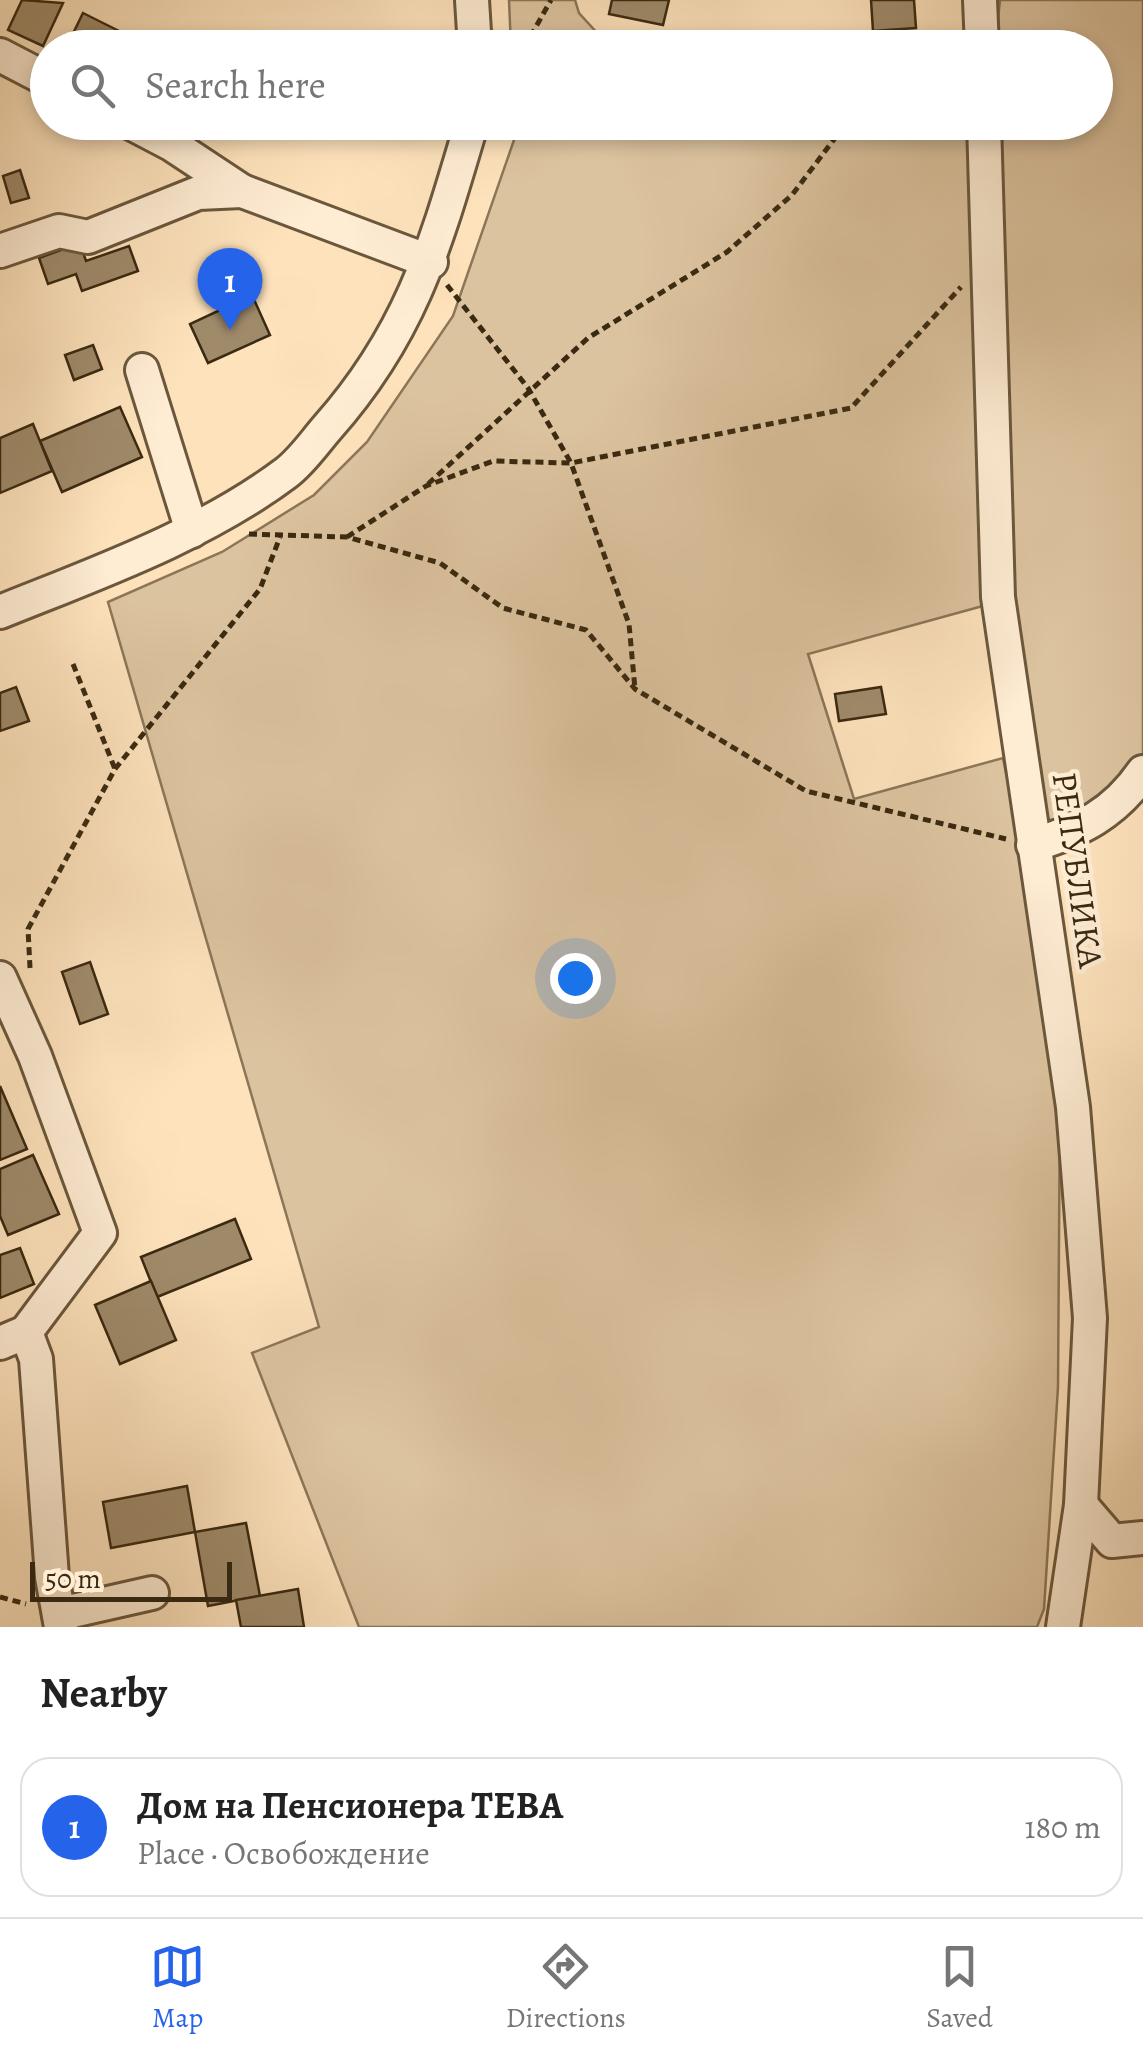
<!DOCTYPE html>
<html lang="en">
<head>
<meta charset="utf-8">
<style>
  :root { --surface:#fff; --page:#f2f2f2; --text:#222; --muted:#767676; --line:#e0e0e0; --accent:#2563eb }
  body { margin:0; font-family:Alegreya,serif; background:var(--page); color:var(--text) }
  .scale { position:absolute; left:30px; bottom:25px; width:202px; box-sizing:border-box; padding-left:10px; border:5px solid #3a2a11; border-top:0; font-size:28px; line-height:35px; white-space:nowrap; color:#3a2a11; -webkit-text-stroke:8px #feecd3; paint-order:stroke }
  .you { position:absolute; left:575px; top:978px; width:35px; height:35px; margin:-25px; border:8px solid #fff; border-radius:50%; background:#1a73e8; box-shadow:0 0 0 15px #1a73e833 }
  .badge { display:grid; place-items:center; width:65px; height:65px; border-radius:50%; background:var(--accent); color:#fff; font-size:32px; font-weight:700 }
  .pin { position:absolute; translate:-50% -82px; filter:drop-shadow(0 2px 5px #0008) }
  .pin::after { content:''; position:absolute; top:52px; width:35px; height:30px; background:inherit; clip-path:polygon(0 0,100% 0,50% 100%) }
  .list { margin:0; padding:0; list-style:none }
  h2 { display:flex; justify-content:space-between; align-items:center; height:130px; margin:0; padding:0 40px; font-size:42px }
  h2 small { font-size:32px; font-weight:400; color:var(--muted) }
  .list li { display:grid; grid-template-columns:65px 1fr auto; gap:30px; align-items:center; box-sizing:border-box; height:140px; margin:0 20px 20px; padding:0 20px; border:2px solid var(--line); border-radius:30px }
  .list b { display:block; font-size:38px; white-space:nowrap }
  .list p { margin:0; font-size:32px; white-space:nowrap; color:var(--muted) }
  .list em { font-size:32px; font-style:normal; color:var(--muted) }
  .icon { flex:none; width:55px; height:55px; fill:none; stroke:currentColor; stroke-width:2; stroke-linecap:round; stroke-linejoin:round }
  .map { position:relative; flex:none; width:1143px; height:1627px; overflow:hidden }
  .search { position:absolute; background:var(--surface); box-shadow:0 5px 15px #0003; left:30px; right:30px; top:30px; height:110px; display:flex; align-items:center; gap:25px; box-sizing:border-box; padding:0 35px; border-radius:55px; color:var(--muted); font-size:38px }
  .sheet { height:290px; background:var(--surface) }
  nav { display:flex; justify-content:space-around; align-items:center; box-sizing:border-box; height:140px; border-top:2px solid var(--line); background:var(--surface); font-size:28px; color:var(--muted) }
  nav a { display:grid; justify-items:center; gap:5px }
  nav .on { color:var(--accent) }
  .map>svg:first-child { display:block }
  .green { fill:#dcc39f; stroke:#8b7658; stroke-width:2.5 }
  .building { fill:#9f8a6a; stroke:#3a2a11; stroke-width:2.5 }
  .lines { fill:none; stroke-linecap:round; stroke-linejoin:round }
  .minor-casing { stroke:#6b583c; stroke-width:38 }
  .path { stroke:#3a2a11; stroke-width:5; stroke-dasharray:8 5; stroke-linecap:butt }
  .minor { stroke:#feecd3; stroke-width:32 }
  .labels { text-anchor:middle; stroke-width:9; stroke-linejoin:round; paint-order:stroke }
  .street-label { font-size:35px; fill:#3a2a11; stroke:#feecd3 }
</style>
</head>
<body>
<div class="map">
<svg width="1143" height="1627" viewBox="0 0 1143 1627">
  <rect width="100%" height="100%" fill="#fde2bc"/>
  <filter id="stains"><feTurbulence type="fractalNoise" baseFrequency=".002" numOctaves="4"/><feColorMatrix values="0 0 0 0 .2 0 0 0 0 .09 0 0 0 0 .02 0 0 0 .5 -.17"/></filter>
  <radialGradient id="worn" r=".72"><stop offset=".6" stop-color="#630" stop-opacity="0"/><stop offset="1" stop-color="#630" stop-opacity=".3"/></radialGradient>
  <g class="green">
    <path d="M509 0H575L579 13 610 47H511Z"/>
    <path d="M1000 0H1143V757L1121 787 1064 823 1046 819 1014 595 995 123 1096 122V48L995 47Z"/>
    <path d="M514 123H969L990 604 808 654 854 799 1003 758 1026 870 1060 1094 1058 1387 1044 1609 1037 1627H359L252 1353 319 1327 108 602 222 552 314 495 367 442 453 316 514 140Z"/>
  </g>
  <g class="building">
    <path d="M22 0 63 3 43 46 8 30Z"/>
    <path d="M612 0H669L663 25 609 14Z"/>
    <path d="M871 0H914L916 28 873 31Z"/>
    <path d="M83 13 121 32 113 48H66Z"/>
    <path d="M20 170 29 198 11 203 3 176Z"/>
    <path d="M80 243 86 261 129 246 138 271 82 291 76 274 48 284 39 258Z"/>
    <path d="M252 295 270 335 208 363 190 324Z"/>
    <path d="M93 345 102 369 74 380 65 355Z"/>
    <path d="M120 407 142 457 62 492 40 441Z"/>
    <path d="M33 424 52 471 0 493V438Z"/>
    <path d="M16 687 29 721 0 731V693Z"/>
    <path d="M881 687 886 714 839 721 835 694Z"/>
    <path d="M90 962 108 1014 80 1024 62 972Z"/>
    <path d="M0 1086 27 1149 0 1160Z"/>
    <path d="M33 1155 59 1214 8 1235 0 1216V1169Z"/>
    <path d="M235 1219 251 1259 157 1297 141 1257Z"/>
    <path d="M20 1248 34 1284 0 1298V1255Z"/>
    <path d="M151 1281 176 1340 120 1364 95 1305Z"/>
    <path d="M187 1486 195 1532 111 1548 103 1502Z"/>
    <path d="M246 1523 260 1596 208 1606 195 1532Z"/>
    <path d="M298 1589 304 1627H241L236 1600Z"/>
  </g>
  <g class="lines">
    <defs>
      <g id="minor">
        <path d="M472 0 475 48"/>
        <path d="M980 0 982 48"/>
        <path d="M0 55 48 80"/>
        <path d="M129 122 171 144 242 191 431 262"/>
        <path d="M984 122 998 597 1073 1107 1090 1318 1081 1505 1063 1627"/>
        <path d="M0 251 59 231 88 237 198 193 242 191"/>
        <path d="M142 370 192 531"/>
        <path d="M0 612C97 573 202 536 286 473 302 461 314 443 327 428 413 331 436 243 472 122"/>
        <path d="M1033 845C1080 831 1115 813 1143 772"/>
        <path d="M0 978 35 1056 100 1233 26 1332 0 1343"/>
        <path d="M26 1332 36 1359 52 1577 61 1627"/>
        <path d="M1081 1505 1112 1541 1143 1538"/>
        <path d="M59 1614 152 1593"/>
      </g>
    </defs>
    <use href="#minor" class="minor-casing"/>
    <g class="path">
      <path d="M524 48 551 0"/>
      <path d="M447 285 528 388 571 463 629 624 635 689"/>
      <path d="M428 484 588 338 727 252 792 195 847 122"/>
      <path d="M249 534 347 537 440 563 503 608 586 630 635 689 806 791 1006 839"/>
      <path d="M347 537 426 486 493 461 571 463 851 408 961 287"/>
      <path d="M73 664 115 769"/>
      <path d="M30 968 28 929 115 769 260 589 280 537"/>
      <path d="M0 1597 26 1604"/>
    </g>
    <use href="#minor" class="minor"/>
  </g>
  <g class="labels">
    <g class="street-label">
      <text transform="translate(1078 870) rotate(82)" y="12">РЕПУБЛИКА</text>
    </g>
  </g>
  <rect width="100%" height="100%" filter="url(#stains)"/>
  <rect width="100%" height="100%" fill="url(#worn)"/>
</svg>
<div class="scale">50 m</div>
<div class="you"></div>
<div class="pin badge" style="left:230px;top:330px">1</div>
<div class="search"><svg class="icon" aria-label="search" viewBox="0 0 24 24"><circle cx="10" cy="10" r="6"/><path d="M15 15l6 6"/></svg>Search here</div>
</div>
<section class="sheet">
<h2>Nearby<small></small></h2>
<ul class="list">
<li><span class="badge">1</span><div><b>Дом на Пенсионера ТЕВА</b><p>Place · Освобождение</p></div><em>180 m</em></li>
</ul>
</section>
<nav>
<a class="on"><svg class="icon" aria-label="map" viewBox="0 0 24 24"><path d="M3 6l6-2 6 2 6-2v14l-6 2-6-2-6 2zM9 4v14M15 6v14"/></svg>Map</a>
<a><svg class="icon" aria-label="directions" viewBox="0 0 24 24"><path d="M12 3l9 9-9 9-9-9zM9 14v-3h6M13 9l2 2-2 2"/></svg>Directions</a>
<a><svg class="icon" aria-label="saved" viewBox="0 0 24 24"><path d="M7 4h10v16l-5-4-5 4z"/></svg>Saved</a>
</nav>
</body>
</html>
